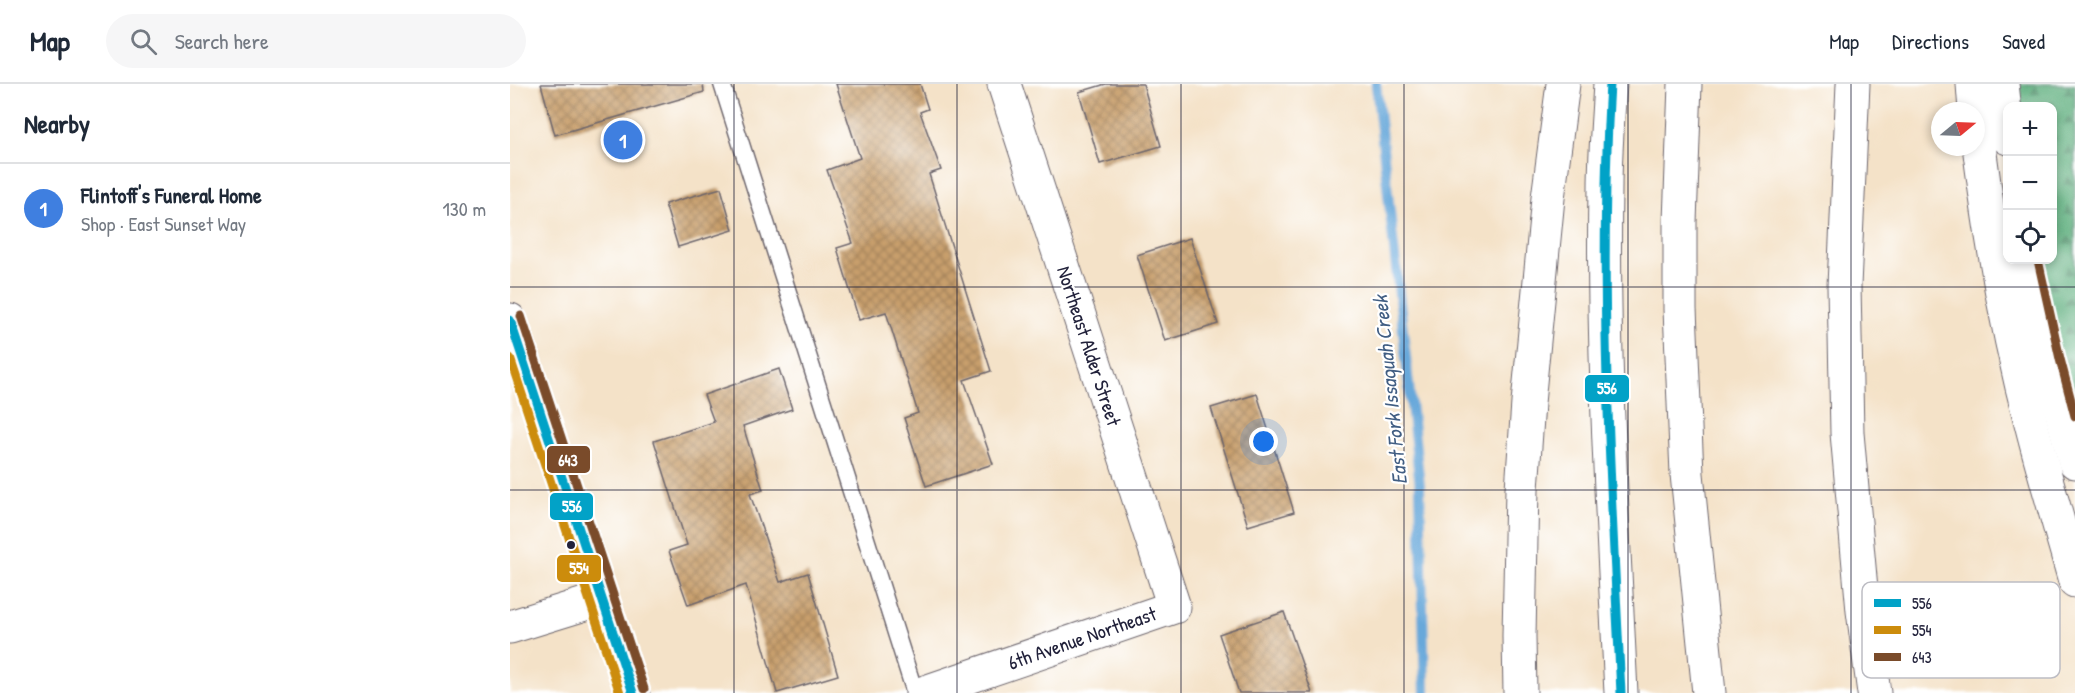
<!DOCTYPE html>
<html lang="en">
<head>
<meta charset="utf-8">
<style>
  :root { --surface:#fff; --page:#f6f6f7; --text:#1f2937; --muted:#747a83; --line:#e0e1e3; --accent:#b5179e }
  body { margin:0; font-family:"Patrick Hand",sans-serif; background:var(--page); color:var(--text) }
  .controls { position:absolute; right:18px; top:18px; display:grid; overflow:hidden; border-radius:12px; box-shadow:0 3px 9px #0003 }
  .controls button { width:54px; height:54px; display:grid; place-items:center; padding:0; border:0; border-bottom:2px solid var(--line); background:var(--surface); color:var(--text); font:30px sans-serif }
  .compass { position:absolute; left:1421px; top:18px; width:54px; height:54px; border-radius:50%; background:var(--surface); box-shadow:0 3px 9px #0003; rotate:71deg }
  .you { position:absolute; left:754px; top:358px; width:21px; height:21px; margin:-15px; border:4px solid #fff; border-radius:50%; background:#1a73e8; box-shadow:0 0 0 9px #1a73e833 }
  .badge { display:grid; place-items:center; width:39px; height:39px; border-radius:50%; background:var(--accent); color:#fff; font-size:20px; font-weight:700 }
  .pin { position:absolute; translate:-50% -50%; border:3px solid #fff; box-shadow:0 2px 6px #0006 }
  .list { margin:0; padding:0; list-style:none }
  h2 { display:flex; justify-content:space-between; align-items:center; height:78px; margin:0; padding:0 24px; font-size:26px }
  h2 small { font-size:20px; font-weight:400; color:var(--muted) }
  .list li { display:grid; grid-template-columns:39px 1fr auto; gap:18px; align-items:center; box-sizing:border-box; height:90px; padding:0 24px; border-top:2px solid var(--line) }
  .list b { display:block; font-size:22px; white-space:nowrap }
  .list p { margin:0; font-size:20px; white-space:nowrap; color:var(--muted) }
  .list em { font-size:20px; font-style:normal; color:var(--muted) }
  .icon { flex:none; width:33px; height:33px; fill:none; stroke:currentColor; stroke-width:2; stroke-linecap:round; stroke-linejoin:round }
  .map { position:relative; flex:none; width:1565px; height:609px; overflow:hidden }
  header { display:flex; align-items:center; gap:36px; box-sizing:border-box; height:84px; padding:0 30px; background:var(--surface); border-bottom:2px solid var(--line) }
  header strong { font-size:28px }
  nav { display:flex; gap:33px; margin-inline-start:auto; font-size:21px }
  .search { width:420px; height:54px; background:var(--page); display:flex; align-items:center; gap:15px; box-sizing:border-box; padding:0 21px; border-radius:33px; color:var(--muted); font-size:22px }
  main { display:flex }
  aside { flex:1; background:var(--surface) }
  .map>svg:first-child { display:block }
  .forest { fill:url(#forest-firs); stroke:#3e685b; stroke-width:1.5 }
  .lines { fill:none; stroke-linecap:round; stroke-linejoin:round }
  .stream { stroke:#67a8da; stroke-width:10 }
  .building { fill:url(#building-cross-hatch) }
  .lane-casing { stroke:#6c656c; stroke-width:19 }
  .street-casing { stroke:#6c656c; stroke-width:35 }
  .secondary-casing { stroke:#6c656c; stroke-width:35 }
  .highway-casing { stroke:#6c656c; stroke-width:35 }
  .lane { stroke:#fff; stroke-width:16 }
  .street { stroke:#fff; stroke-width:33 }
  .secondary { stroke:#fff; stroke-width:33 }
  .highway { stroke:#fff; stroke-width:33 }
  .bus-1-casing { stroke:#fff; stroke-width:14 }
  .bus-2-casing { stroke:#fff; stroke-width:14 }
  .bus-3-casing { stroke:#fff; stroke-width:14 }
  .bus-1 { stroke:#02a2c7; stroke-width:9 }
  .bus-2 { stroke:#cc8c0c; stroke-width:9 }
  .bus-3 { stroke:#7a4b2a; stroke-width:9 }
  .grid { fill:none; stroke:#22223b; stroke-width:1.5; stroke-opacity:0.55 }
  .bus-dot { fill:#22223b; stroke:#fff; stroke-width:2 }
  .labels { text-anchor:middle; stroke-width:4.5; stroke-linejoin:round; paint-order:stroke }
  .street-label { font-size:20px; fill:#22223b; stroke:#fff }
  .water-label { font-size:21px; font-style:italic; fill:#415e83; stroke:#fff }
  .key { fill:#fff; stroke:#bdbdc4; stroke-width:1.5 }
  .key-label { font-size:16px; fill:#22223b }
  .line-badge { stroke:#fff; stroke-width:2 }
  .badge-label { font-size:16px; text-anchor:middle; font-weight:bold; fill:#fff }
</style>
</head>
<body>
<header>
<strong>Map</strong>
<div class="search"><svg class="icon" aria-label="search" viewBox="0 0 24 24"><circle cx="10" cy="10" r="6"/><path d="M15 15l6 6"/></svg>Search here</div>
<nav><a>Map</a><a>Directions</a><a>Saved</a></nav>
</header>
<main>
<aside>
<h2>Nearby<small></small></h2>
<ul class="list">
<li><span class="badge" style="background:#3f7fe0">1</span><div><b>Flintoff's Funeral Home</b><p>Shop · East Sunset Way</p></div><em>130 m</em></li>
</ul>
</aside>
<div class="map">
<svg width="1565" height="609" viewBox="0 0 1565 609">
  <defs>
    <pattern id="forest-firs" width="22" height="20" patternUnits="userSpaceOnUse" patternTransform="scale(1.5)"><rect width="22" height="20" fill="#5bad7b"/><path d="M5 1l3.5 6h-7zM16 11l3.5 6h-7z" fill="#4b8c66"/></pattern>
    <pattern id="building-cross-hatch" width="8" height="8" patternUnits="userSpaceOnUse" patternTransform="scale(1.5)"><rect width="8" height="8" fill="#c89f6c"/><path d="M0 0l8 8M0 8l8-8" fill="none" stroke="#a2815a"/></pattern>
  </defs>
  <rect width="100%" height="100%" fill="#fff"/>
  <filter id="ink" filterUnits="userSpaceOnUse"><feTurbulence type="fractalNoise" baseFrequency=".0167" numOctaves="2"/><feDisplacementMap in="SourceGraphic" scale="12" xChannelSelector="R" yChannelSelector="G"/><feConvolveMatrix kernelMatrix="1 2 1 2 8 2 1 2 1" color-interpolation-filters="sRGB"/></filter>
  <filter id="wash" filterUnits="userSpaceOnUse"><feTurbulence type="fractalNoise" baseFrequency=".008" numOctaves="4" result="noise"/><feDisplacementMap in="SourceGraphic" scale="24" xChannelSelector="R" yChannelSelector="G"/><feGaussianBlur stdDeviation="1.35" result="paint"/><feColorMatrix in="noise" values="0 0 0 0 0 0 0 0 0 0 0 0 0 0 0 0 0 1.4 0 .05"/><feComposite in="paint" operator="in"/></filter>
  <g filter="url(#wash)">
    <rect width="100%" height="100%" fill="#f4e2c8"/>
    <path class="forest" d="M1492 0H1565V378L1516 176H1542V22H1498Z"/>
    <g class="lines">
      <path class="stream" d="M866 0 910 402 915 609"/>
    </g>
    <g id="blocks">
      <g class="building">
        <path d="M31 0H193L194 8 45 51Z"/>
        <path d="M326 0H410L418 25 410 28 431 86 419 90 481 287 454 296 483 380 416 402 394 334 408 329 376 228 349 236 327 164 343 159 317 86 350 74Z"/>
        <path d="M596 0H633L651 62 590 80 569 8Z"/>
        <path d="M211 104 223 146 168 163 155 120Z"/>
        <path d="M680 154 708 240 655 257 627 171Z"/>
        <path d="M269 285 282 325 233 342 253 406 240 410 270 498 298 489 328 591 267 609 236 501 178 521 159 467 177 461 144 357 204 338 194 311Z"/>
        <path d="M747 310 784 428 738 442 701 324Z"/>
        <path d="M774 528 802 609H729L709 550Z"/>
      </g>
    </g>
  </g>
  <g filter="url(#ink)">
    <use href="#blocks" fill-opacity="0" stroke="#6c656c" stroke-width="1.5"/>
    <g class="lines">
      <defs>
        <path id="lane" d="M212 0 405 609"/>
        <g id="street">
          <path d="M0 543 91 515"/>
          <path d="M412 609 664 523 494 0"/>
        </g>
        <path id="secondary" d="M0 236 123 609"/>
        <g id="highway">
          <path d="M1100 0C1098 35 1095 70 1095 104 1092 273 1103 441 1111 609"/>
          <path d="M1175 0 1170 138V225L1177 390 1199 609"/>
          <path d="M1343 0 1334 202 1337 349 1353 527 1364 609"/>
          <path d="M1463 0 1465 27"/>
          <path d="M1492 0 1498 54"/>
          <path d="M1466 36C1478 141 1496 245 1523 347 1536 397 1551 447 1565 497"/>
          <path d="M1516 176 1538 278 1565 378"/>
          <path d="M1010 609 1009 552 1012 405 1018 319 1038 114 1053 0"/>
        </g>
      </defs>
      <use href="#lane" class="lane-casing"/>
      <use href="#street" class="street-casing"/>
      <use href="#secondary" class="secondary-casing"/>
      <use href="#highway" class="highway-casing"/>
      <use href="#lane" class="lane"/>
      <use href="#street" class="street"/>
      <use href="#secondary" class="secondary"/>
      <use href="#highway" class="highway"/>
      <defs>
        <g id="bus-1">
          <path d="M1100 0C1088 203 1101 406 1111 609"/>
          <path d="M0 236 123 609"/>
        </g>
        <path id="bus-2" d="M0 274 110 609"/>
        <g id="bus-3">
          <path d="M1528 176 1550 275 1565 332"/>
          <path d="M11 232 134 605"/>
        </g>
      </defs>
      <use href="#bus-1" class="bus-1-casing"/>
      <use href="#bus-2" class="bus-2-casing"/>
      <use href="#bus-3" class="bus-3-casing"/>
      <use href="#bus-1" class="bus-1"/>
      <use href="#bus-2" class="bus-2"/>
      <use href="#bus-3" class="bus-3"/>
    </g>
  </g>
  <path class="grid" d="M224 0V609M447 0V609M671 0V609M894 0V609M1118 0V609M1341 0V609M0 203H1565M0 406H1565"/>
  <circle class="bus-dot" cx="61" cy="461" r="5"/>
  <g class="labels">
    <g class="street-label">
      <text transform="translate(579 262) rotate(72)" y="7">Northeast Alder Street</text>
      <text transform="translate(572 554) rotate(-19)" y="7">6th Avenue Northeast</text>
    </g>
    <g class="water-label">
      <text transform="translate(880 306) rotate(-96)" y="7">East Fork Issaquah Creek</text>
    </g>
  </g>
  <rect x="1352" y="498" width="198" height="96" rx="9" class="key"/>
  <rect x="1364" y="515" width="27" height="8" fill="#02a2c7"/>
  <rect x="1364" y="542" width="27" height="8" fill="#cc8c0c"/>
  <rect x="1364" y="569" width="27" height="8" fill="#7a4b2a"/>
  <g class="key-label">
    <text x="1402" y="525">556</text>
    <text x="1402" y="552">554</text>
    <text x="1402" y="579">643</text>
  </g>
  <g class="line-badge">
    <rect x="1074" y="290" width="46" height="29" rx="6" fill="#02a2c7"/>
    <rect x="36" y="361" width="45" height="29" rx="6" fill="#7a4b2a"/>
    <rect x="39" y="408" width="45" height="29" rx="6" fill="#02a2c7"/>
    <rect x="46" y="470" width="46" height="29" rx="6" fill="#cc8c0c"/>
  </g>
  <g class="badge-label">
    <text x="1097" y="310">556</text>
    <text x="58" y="382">643</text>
    <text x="62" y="428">556</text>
    <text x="69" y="490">554</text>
  </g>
</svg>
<div class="controls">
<button>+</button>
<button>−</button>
<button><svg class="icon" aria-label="locate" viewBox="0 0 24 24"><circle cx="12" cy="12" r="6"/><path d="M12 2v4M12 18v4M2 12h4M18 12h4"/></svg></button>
</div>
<svg class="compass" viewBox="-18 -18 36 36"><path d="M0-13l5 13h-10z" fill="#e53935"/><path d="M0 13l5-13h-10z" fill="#747a83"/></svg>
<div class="you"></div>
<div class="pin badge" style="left:113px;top:56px;background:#3f7fe0">1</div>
</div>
</main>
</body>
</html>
